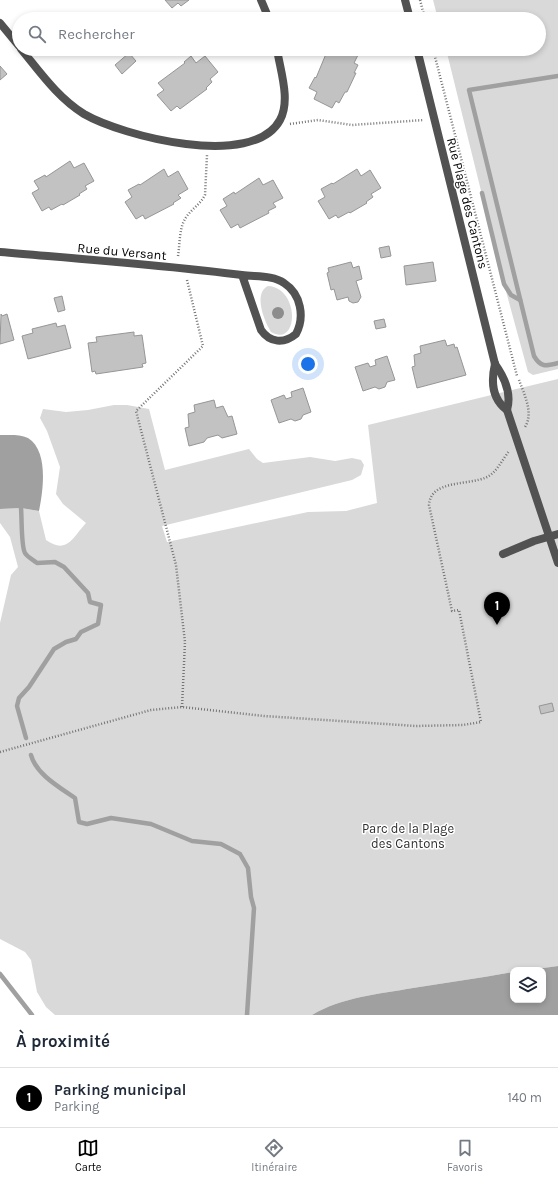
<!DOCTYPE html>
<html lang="fr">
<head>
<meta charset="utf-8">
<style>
  :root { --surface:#fff; --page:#f2f2f3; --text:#1f2937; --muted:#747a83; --line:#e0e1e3; --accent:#000 }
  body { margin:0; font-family:Karla,sans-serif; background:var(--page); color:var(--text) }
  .controls { position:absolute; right:12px; bottom:12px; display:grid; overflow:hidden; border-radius:8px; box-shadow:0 2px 6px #0003 }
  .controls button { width:36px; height:36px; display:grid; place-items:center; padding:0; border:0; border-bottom:1px solid var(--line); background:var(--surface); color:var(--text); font:20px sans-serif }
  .you { position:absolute; left:308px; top:364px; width:14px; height:14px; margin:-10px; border:3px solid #fff; border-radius:50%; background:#1a73e8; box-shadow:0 0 0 6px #1a73e833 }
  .badge { display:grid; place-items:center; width:26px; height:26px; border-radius:50%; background:var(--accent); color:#fff; font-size:13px; font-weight:700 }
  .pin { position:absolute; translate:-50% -33px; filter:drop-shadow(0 1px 2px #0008) }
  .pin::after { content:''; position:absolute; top:21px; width:14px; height:12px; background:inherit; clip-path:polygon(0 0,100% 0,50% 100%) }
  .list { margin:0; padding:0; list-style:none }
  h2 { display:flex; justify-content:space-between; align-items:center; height:52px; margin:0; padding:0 16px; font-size:17px }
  h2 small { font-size:13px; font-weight:400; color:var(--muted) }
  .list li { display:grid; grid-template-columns:26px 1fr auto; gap:12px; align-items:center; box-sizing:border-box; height:60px; padding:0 16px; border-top:1px solid var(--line) }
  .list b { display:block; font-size:15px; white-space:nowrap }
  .list p { margin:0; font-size:13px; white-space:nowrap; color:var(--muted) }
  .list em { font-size:13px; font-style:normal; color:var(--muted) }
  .icon { flex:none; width:22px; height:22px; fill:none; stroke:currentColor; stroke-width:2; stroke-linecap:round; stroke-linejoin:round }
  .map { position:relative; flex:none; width:558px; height:1015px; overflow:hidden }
  .search { position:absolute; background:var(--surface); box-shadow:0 2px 6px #0003; left:12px; right:12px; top:12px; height:44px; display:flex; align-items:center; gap:10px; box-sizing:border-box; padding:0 14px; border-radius:22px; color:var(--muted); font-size:15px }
  .sheet { height:112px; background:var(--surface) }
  nav { display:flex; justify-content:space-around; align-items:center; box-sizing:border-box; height:56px; border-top:1px solid var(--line); background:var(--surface); font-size:11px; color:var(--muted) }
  nav a { display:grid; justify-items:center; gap:2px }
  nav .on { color:var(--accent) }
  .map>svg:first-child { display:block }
  .green { fill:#d9d9d9 }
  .water { fill:#a0a0a0 }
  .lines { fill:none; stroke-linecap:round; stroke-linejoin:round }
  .stream { stroke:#a0a0a0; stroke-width:4.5 }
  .building { fill:#c2c2c2; stroke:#969696 }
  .path { stroke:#747474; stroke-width:2.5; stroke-dasharray:1 2; stroke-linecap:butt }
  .service { stroke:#525252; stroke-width:8 }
  .minor { stroke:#525252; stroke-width:8 }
  .tree { fill:#8d8d8d }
  .labels { text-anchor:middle; stroke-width:3; stroke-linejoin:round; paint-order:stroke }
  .street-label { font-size:13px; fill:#000; stroke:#fff }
  .park-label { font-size:13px; fill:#303030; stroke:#fff }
</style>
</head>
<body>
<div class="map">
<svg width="558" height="1015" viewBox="0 0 558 1015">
  <rect width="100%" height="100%" fill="#fff"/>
  <g class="green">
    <path d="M433 0H558V369L533 375 528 372 504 284 446 49H539V19H438Z"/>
    <path d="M268 286C300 288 299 348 271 332 264 321 253 293 268 286Z"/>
    <path d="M558 379V966L529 970H513V972C480 978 446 983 413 988 379 994 342 997 312 1015H55L46 1007 37 992 31 960 25 952 0 939V623L11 575 18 567 10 537 0 523V509L21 508 39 511 46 540C67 555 73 537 86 523L63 504 56 494 60 467 47 431 40 418 43 409 66 412 88 410 114 405H127L149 409 165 470 249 449 257 459 263 463 310 457 335 461 352 458 361 460 364 465 361 475 352 480 162 526 167 542 308 512 346 511 377 503 368 425Z"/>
  </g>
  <g class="water">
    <path d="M0 435C9 435 20 434 28 438 49 451 43 491 39 511L21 508 0 509Z"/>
    <path d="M558 966V1015H312C342 997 379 994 413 988 446 983 480 978 513 972V1000H543V970H529Z"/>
  </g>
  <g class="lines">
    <g class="stream">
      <path d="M558 76 469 90 534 356C541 368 546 366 558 363"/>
      <path d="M482 193 504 284 511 295 520 300"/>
      <path d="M21 508C22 519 21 546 25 553 27 557 34 560 37 563L55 562 64 567 88 593 90 602 101 605 98 624 81 632 76 639 66 642 54 649 29 687 19 698 17 706 26 738"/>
      <path d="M31 755C36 774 59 787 75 798L79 822 87 824 111 818 151 824 192 841 221 844 240 854 248 868 251 897 254 908 247 1015"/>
      <path d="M0 974 32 1015"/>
    </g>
  </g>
  <g class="building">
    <path d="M165 0H189L181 6 178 3 172 8Z"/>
    <path d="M328 49 337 52 338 49H351L359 53 354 63 358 65 354 73H356L347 92H345L339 103 336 101 332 108 314 99 317 92 309 88 315 77 316 78Z"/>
    <path d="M129 53 136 61 122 74 115 65Z"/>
    <path d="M191 56 196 63 205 56 218 72 210 79 212 82 206 88 207 89 180 109 177 106 171 111 157 95 164 90 158 83 185 63 184 62Z"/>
    <path d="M0 66 7 74 0 80Z"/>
    <path d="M70 161 74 168 84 163 94 181 85 186 87 189 79 194 80 195 63 205 62 204 51 210 49 207 42 211 32 193 39 189 34 181 45 175 46 177Z"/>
    <path d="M164 169 168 177 178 171 188 189 178 195 181 198 173 203 174 204 145 219 143 215 136 219 125 202 132 197 128 190 139 184 140 185Z"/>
    <path d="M357 169 361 176 370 170 381 188 371 194 373 197 366 202 367 203 350 213 349 212 338 218 336 215 329 219 318 201 325 197 321 189 332 183 333 184Z"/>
    <path d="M259 178 263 185 273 180 283 198 273 203 276 207 268 211 269 213 240 228 238 224 231 228 220 210 227 206 223 199 234 192 235 194Z"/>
    <path d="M389 246 391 256 381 258 379 248Z"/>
    <path d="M351 262 353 268 359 266 362 279 356 281 361 297 358 302 353 303 349 301 348 297 337 300 334 289 331 290 327 273 329 272 328 268Z"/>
    <path d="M433 262 436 281 406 285 404 266Z"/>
    <path d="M62 296 65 310 58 312 54 298Z"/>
    <path d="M1 314 2 316 7 314 14 340 0 344Z"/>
    <path d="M384 319 386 327 376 329 374 321Z"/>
    <path d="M56 323 57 327 65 325 71 348 28 359 22 336 33 333 32 329Z"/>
    <path d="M134 332V336L142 335 146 363 142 364 143 367 96 374 95 371 92 372 88 343 97 342 96 337Z"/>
    <path d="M445 340 447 346 454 344 455 348 457 347 466 375 417 388 412 367 415 366 414 355 421 353 420 346Z"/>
    <path d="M387 356 395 380 387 382 385 387 379 389 375 387 363 391 355 367 368 363 370 367 376 365 375 360Z"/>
    <path d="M303 388 311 412 303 415 301 419 295 421 291 419 279 423 271 400 284 395 286 399 292 397 291 392Z"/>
    <path d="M214 400 216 408 223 406 228 417 232 416 237 434 222 438 218 435 207 438 204 442 189 446 185 428 189 427 188 414 195 412 194 405Z"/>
    <path d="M552 703 554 711 541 714 539 706Z"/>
  </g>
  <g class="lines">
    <g class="path">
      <path d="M420 0 425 19"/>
      <path d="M433 49 517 376"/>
      <path d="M290 124 318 120 352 125 424 120"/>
      <path d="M178 256C180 244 179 229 185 219 190 210 200 205 205 195L207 155"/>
      <path d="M519 380C524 394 534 413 525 427"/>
      <path d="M182 707 185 642 176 565 136 411 203 346 187 280"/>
      <path d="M0 752 151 710 182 707 264 716 416 726 463 725 481 722 459 610 452 611 429 505C431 479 468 486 487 477 496 473 503 459 509 451"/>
    </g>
    <g class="service">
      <path d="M495 364C505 378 512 393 507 410L558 563"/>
      <path d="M495 364C491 381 492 399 507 410"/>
      <path d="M503 554 534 541 558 534"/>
    </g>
    <g class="minor">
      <path d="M261 0 269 19"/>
      <path d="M405 0 410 19"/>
      <path d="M0 23 19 46"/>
      <path d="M21 49C40 72 58 98 84 114 122 136 253 170 280 120 291 100 280 70 277 49"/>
      <path d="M417 49 495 364"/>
      <path d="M0 252C81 259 162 265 242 275 255 277 273 275 284 283 301 294 305 317 296 334 284 344 270 343 261 330L242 275"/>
    </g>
  </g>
  <circle class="tree" cx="278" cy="313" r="6"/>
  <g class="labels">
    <g class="street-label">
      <text transform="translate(468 203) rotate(76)" y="5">Rue Plage des Cantons</text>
      <text transform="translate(122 251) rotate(5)" y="5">Rue du Versant</text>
    </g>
    <g class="park-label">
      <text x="408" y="833">Parc de la Plage<tspan x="408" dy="15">des Cantons</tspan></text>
    </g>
  </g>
</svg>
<div class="controls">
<button><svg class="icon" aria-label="layers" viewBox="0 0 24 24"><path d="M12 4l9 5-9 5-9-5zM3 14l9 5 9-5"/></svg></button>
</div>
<div class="you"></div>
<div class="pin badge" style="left:497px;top:625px">1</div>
<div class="search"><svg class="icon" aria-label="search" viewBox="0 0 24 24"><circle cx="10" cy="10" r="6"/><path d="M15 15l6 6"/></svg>Rechercher</div>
</div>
<section class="sheet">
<h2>À proximité<small></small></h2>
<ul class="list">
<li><span class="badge">1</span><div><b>Parking municipal</b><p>Parking</p></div><em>140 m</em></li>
</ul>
</section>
<nav>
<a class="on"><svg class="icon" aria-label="map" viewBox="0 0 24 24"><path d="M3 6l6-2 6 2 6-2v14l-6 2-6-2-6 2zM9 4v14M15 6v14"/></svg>Carte</a>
<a><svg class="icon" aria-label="directions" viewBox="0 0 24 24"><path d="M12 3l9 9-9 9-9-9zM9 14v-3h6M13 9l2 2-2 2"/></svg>Itinéraire</a>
<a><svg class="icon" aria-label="saved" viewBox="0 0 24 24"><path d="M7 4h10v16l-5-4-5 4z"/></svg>Favoris</a>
</nav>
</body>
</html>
